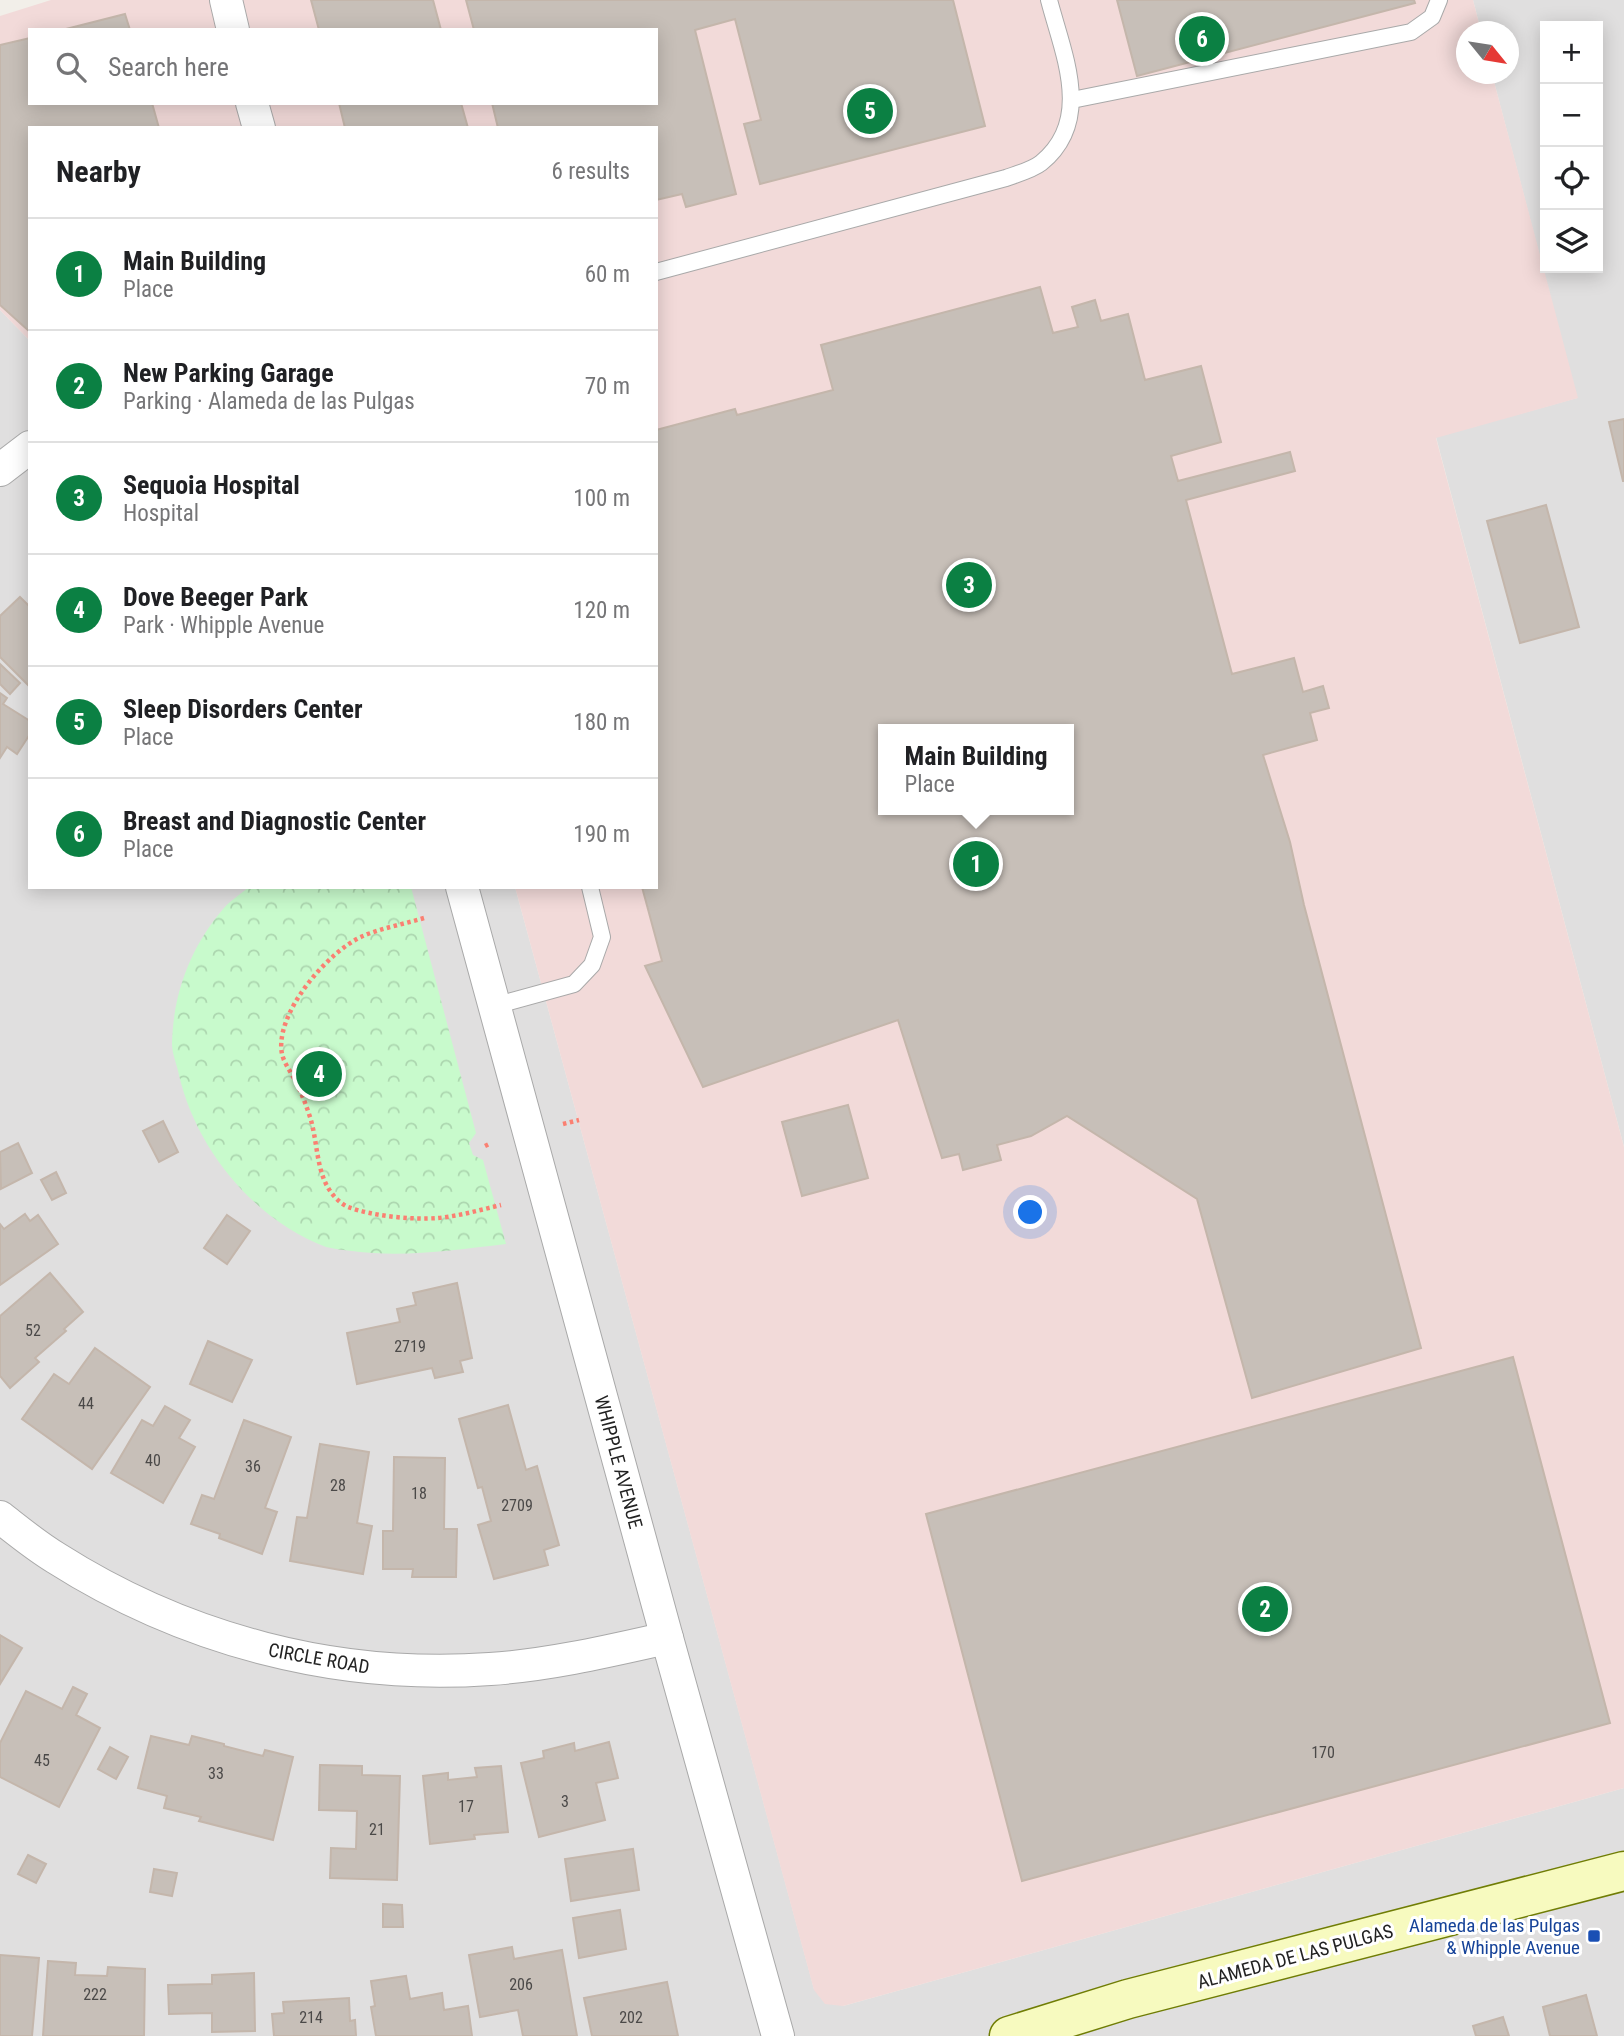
<!DOCTYPE html>
<html lang="en">
<head>
<meta charset="utf-8">
<style>
  :root { --surface:#fff; --page:#f6f6f6; --text:#202124; --muted:#757577; --line:#e0e0e0; --accent:#0b8043 }
  body { margin:0; font-family:"Roboto Condensed",sans-serif; background:var(--page); color:var(--text) }
  .controls { position:absolute; right:21px; top:21px; display:grid; overflow:hidden; border-radius:0px; box-shadow:0 4px 18px #0003 }
  .controls button { width:63px; height:63px; display:grid; place-items:center; padding:0; border:0; border-bottom:2px solid var(--line); background:var(--surface); color:var(--text); font:35px sans-serif }
  .compass { position:absolute; left:1456px; top:21px; width:63px; height:63px; border-radius:50%; background:var(--surface); box-shadow:0 4px 18px #0003; rotate:120deg }
  .you { position:absolute; left:1031px; top:1213px; width:24px; height:24px; margin:-18px; border:5px solid #fff; border-radius:50%; background:#1a73e8; box-shadow:0 0 0 10px #1a73e833 }
  .badge { display:grid; place-items:center; width:46px; height:46px; border-radius:50%; background:var(--accent); color:#fff; font-size:23px; font-weight:700 }
  .pin { position:absolute; translate:-50% -50%; border:4px solid #fff; box-shadow:0 2px 7px #0006 }
  .popup { position:absolute; left:878px; top:724px; width:196px; height:91px; box-sizing:border-box; display:grid; place-content:center; border-radius:0px; background:var(--surface); filter:drop-shadow(0 2px 5px #0005); font-size:23px; white-space:nowrap; color:var(--muted) }
  .popup b { font-size:26px; color:var(--text) }
  .popup::after { content:''; position:absolute; left:50%; top:100%; margin-left:-14px; border:14px solid transparent; border-top-color:var(--surface) }
  .list { margin:0; padding:0; list-style:none }
  h2 { display:flex; justify-content:space-between; align-items:center; height:91px; margin:0; padding:0 28px; font-size:30px }
  h2 small { font-size:23px; font-weight:400; color:var(--muted) }
  .list li { display:grid; grid-template-columns:46px 1fr auto; gap:21px; align-items:center; box-sizing:border-box; height:112px; padding:0 28px; border-top:2px solid var(--line) }
  .list b { display:block; font-size:26px; white-space:nowrap }
  .list p { margin:0; font-size:23px; white-space:nowrap; color:var(--muted) }
  .list em { font-size:23px; font-style:normal; color:var(--muted) }
  .icon { flex:none; width:38px; height:38px; fill:none; stroke:currentColor; stroke-width:2; stroke-linecap:round; stroke-linejoin:round }
  .map { position:relative; flex:none; width:1624px; height:2036px; overflow:hidden }
  .search { position:absolute; background:var(--surface); box-shadow:0 4px 18px #0003; left:28px; top:28px; width:630px; height:77px; display:flex; align-items:center; gap:18px; box-sizing:border-box; padding:0 24px; border-radius:0px; color:var(--muted); font-size:26px }
  .panel { position:absolute; background:var(--surface); box-shadow:0 4px 18px #0003; left:28px; top:126px; width:630px; height:763px; border-radius:0px }
  .map>svg:first-child { display:block }
  .residential { fill:#e0dfdf; fill-rule:evenodd }
  .commercial { fill:#f2dad9; fill-rule:evenodd }
  .park { fill:url(#park-crowns) }
  .building { fill:#c7bfb8; stroke:#c4b6ab; stroke-width:2; fill-rule:evenodd }
  .lines { fill:none; stroke-linecap:round; stroke-linejoin:round }
  .lane-casing { stroke:#a9a9a9; stroke-width:18 }
  .street-casing { stroke:#a9a9a9; stroke-width:34 }
  .secondary-casing { stroke:#707d05; stroke-width:41 }
  .path { stroke:#fa8072; stroke-width:4.5; stroke-dasharray:3.5 3.5; stroke-linecap:butt }
  .lane { stroke:#fff; stroke-width:16 }
  .street { stroke:#fff; stroke-width:32 }
  .secondary { stroke:#f7fabf; stroke-width:38 }
  .transit-dot { fill:#1a4fb4; stroke:#fff; stroke-width:2.5 }
  .labels { text-anchor:middle; stroke-width:6; stroke-linejoin:round; paint-order:stroke }
  .number-label { font-size:16px; fill:#4b4948 }
  .street-label { font-size:19px; fill:#222; stroke:#fff }
  .transit-label { font-size:19px; fill:#164399; stroke:#fff; text-anchor:end }
</style>
</head>
<body>
<div class="map">
<svg width="1624" height="2036" viewBox="0 0 1624 2036">
  <defs>
    <pattern id="park-crowns" width="20" height="18" patternUnits="userSpaceOnUse" patternTransform="scale(1.75)"><rect width="20" height="18" fill="#c8facc"/><path d="M2 6a3 3 0 1 1 6 0M12 15a3 3 0 1 1 6 0" fill="none" stroke="#acd6af"/></pattern>
  </defs>
  <rect width="100%" height="100%" fill="#f2efe9"/>
  <g class="residential">
    <path d="M1473 0H1624V1147L1436 437 1577 398 1492 74H1508V32L1481 31ZM1545 26H1598V268H1545Z"/>
    <path d="M0 310 30 341V887H515L814 1989 843 2006 1624 1788V2036H0Z"/>
  </g>
  <path class="commercial" d="M51 0H1473L1481 31 1466 32V74H1492L1578 398 1436 438 1624 1147V1788L843 2006 825 2004 814 1990 515 887H656V128H30V341L0 310V16ZM30 30H656V103H30ZM883 729H1069V810H883Z"/>
  <path class="park" d="M249 887H411L476 1133 469 1143 473 1155 483 1160 506 1244C454 1250 403 1258 352 1251 344 1250 334 1249 326 1247 254 1220 196 1149 179 1075 177 1065 172 1054 172 1044 173 993 191 946 224 908 231 900 241 894 249 887Z"/>
  <g class="building">
    <path d="M311 0H433L441 30H319Z"/>
    <path d="M466 0H953L985 126 760 184 744 124 761 120 735 19 695 30 736 194 686 207 682 194 656 200V128H498L492 103H656V30H474Z"/>
    <path d="M1117 0H1414L1415 3 1137 76Z"/>
    <path d="M125 14 130 30H62Z"/>
    <path d="M30 38V103H152L159 128H30V332L0 305V45Z"/>
    <path d="M339 103H461L468 128H345Z"/>
    <path d="M1040 287 1053 333 1078 327 1072 307 1095 300 1101 321 1128 314 1145 380 1201 366 1221 442 1171 456 1178 481 1290 452 1295 471 1186 500 1232 674 1294 658 1303 692 1323 686 1329 708 1310 713 1317 740 1263 755 1290 842 1304 905 1421 1348 1252 1398 1197 1199 1067 1116 1031 1136 997 1145 1001 1160 963 1170 959 1154 942 1158 898 1020 703 1087 645 966 662 961 642 887H656V430L735 409 737 415 833 390 821 345ZM883 729H1069V810H883Z"/>
    <path d="M1624 419V481H1623L1609 422Z"/>
    <path d="M1546 505 1579 627 1520 643 1487 521Z"/>
    <path d="M20 597 30 607V687L0 657V616Z"/>
    <path d="M0 664 20 683 10 694 0 684Z"/>
    <path d="M0 693 7 698 3 704 30 721V734L17 754 7 747 0 758Z"/>
    <path d="M848 1105 868 1178 802 1196 782 1122Z"/>
    <path d="M163 1121 178 1152 159 1162 143 1131Z"/>
    <path d="M18 1143 32 1173 1 1189 0 1152Z"/>
    <path d="M56 1172 66 1193 52 1200 41 1180Z"/>
    <path d="M25 1214 30 1221 38 1215 58 1244 0 1285V1224L4 1229Z"/>
    <path d="M227 1215 250 1231 227 1264 204 1248Z"/>
    <path d="M50 1273 83 1312 64 1329 66 1331 35 1358 39 1362 10 1388 0 1376V1316Z"/>
    <path d="M457 1283 472 1358 460 1361 463 1372 435 1378 432 1368 357 1384 347 1333 400 1322 397 1309 416 1305 413 1293Z"/>
    <path d="M208 1341 252 1360 232 1402 190 1384Z"/>
    <path d="M95 1348 150 1387 92 1469 22 1419 54 1374 69 1384Z"/>
    <path d="M1513 1357 1610 1723 1022 1881 926 1514Z"/>
    <path d="M508 1405 526 1470 537 1466 559 1545 544 1550 548 1565 494 1579 478 1525 491 1521 482 1487 478 1488 459 1419Z"/>
    <path d="M165 1406 190 1420 179 1438 195 1447 163 1503 111 1473 142 1420 153 1426Z"/>
    <path d="M244 1420 291 1437 265 1508 277 1512 262 1554 219 1538 220 1534 191 1524 202 1495 214 1499Z"/>
    <path d="M320 1444 369 1452 357 1523 372 1526 363 1574 290 1561 297 1517 307 1518Z"/>
    <path d="M394 1457 445 1458 444 1529H457L456 1577H412L413 1569H383V1531H393Z"/>
    <path d="M0 1635 22 1648 0 1684Z"/>
    <path d="M73 1687 87 1694 76 1715 100 1728 59 1807 0 1777V1743L26 1691 62 1709Z"/>
    <path d="M151 1736 189 1745 192 1736 224 1744V1746L263 1756 265 1750 293 1757 273 1840 199 1821 201 1817 164 1808 167 1796 138 1788Z"/>
    <path d="M609 1742 618 1778 596 1783 605 1820 539 1837 521 1763 544 1758 543 1751 574 1743 575 1751Z"/>
    <path d="M110 1747 128 1757 116 1779 98 1769Z"/>
    <path d="M320 1765 362 1766V1775L400 1776 397 1880 330 1878 331 1848 356 1849 357 1811 319 1810Z"/>
    <path d="M501 1766 508 1832 474 1835 475 1839 430 1844 423 1776 448 1773V1780L477 1777 475 1768Z"/>
    <path d="M633 1849 639 1890 571 1901 565 1859Z"/>
    <path d="M28 1855 46 1864 36 1883 18 1874Z"/>
    <path d="M154 1869 177 1873 172 1896 150 1892Z"/>
    <path d="M383 1904 402 1905 403 1927H383Z"/>
    <path d="M620 1910 626 1949 579 1958 573 1918Z"/>
    <path d="M512 1947 514 1959 562 1950 577 2036H523L518 2010 480 2017 469 1955Z"/>
    <path d="M0 1955 39 1958 32 2036H0Z"/>
    <path d="M48 1961 76 1963 75 1975 107 1976 108 1967 145 1969 144 2036H43Z"/>
    <path d="M254 1973 255 2031 212 2032V2013L169 2014 168 1985 212 1984V1975Z"/>
    <path d="M406 1976 410 1999 442 1993 444 2010 468 2006 472 2036H376L371 2007 375 2006 371 1981Z"/>
    <path d="M667 1982 678 2036H592L584 1998Z"/>
    <path d="M1586 1995 1597 2036H1550L1543 2007Z"/>
    <path d="M349 1998 350 2021 355 2020 356 2036H274L272 2014 284 2013 283 2002Z"/>
    <path d="M1503 2017 1509 2036H1476L1473 2026Z"/>
  </g>
  <g class="lines">
    <defs>
      <g id="lane">
        <path d="M1072 100 1411 32 1432 17 1439 0"/>
        <path d="M656 272 1006 178C1017 174 1032 170 1041 163 1094 120 1063 54 1049 0"/>
        <path d="M494 1006 574 984 592 965 602 937 590 887"/>
      </g>
      <g id="street">
        <path d="M226 0 233 30"/>
        <path d="M252 103 259 128"/>
        <path d="M0 470 30 447"/>
        <path d="M462 887 667 1638 778 2036"/>
        <path d="M0 1517C18 1531 36 1546 56 1558 185 1640 337 1680 490 1669 550 1665 609 1651 667 1638"/>
      </g>
      <path id="secondary" d="M1009 2036 1128 1999 1624 1871"/>
    </defs>
    <use href="#lane" class="lane-casing"/>
    <use href="#street" class="street-casing"/>
    <use href="#secondary" class="secondary-casing"/>
    <g class="path">
      <path d="M424 918C404 924 382 928 363 936 328 951 274 1014 282 1054 284 1063 292 1074 296 1082 302 1094 306 1105 310 1117 317 1139 316 1163 326 1184 331 1194 339 1203 348 1207 372 1216 412 1220 438 1218 459 1216 480 1210 501 1205"/>
      <path d="M563 1124 579 1120"/>
      <path d="M485 1146 489 1144"/>
    </g>
    <use href="#lane" class="lane"/>
    <use href="#street" class="street"/>
    <use href="#secondary" class="secondary"/>
  </g>
  <rect class="transit-dot" x="1587" y="1929" width="14" height="14" rx="3.5"/>
  <g class="labels">
    <g class="number-label">
      <text x="33" y="1336">52</text>
      <text x="410" y="1352">2719</text>
      <text x="86" y="1409">44</text>
      <text x="153" y="1466">40</text>
      <text x="253" y="1472">36</text>
      <text x="338" y="1491">28</text>
      <text x="419" y="1499">18</text>
      <text x="517" y="1511">2709</text>
      <text x="1323" y="1758">170</text>
      <text x="42" y="1766">45</text>
      <text x="216" y="1779">33</text>
      <text x="565" y="1807">3</text>
      <text x="466" y="1812">17</text>
      <text x="377" y="1835">21</text>
      <text x="521" y="1990">206</text>
      <text x="95" y="2000">222</text>
      <text x="311" y="2023">214</text>
      <text x="631" y="2023">202</text>
    </g>
    <g class="street-label">
      <text transform="translate(619 1462) rotate(75)" y="7">WHIPPLE AVENUE</text>
      <text transform="translate(319 1658) rotate(10)" y="7">CIRCLE ROAD</text>
      <text transform="translate(1295 1956) rotate(-15)" y="7">ALAMEDA DE LAS PULGAS</text>
    </g>
    <g class="transit-label">
      <text x="1580" y="1932">Alameda de las Pulgas<tspan x="1580" dy="22">&amp; Whipple Avenue</tspan></text>
    </g>
  </g>
</svg>
<div class="controls">
<button>+</button>
<button>−</button>
<button><svg class="icon" aria-label="locate" viewBox="0 0 24 24"><circle cx="12" cy="12" r="6"/><path d="M12 2v4M12 18v4M2 12h4M18 12h4"/></svg></button>
<button><svg class="icon" aria-label="layers" viewBox="0 0 24 24"><path d="M12 4l9 5-9 5-9-5zM3 14l9 5 9-5"/></svg></button>
</div>
<svg class="compass" viewBox="-18 -18 36 36"><path d="M0-13l5 13h-10z" fill="#e53935"/><path d="M0 13l5-13h-10z" fill="#757577"/></svg>
<div class="you"></div>
<div class="pin badge" style="left:976px;top:864px">1</div>
<div class="popup"><b>Main Building</b>Place</div>
<div class="pin badge" style="left:1265px;top:1609px">2</div>
<div class="pin badge" style="left:969px;top:585px">3</div>
<div class="pin badge" style="left:319px;top:1074px">4</div>
<div class="pin badge" style="left:870px;top:111px">5</div>
<div class="pin badge" style="left:1202px;top:39px">6</div>
<div class="search"><svg class="icon" aria-label="search" viewBox="0 0 24 24"><circle cx="10" cy="10" r="6"/><path d="M15 15l6 6"/></svg>Search here</div>
<section class="panel">
<h2>Nearby<small>6 results</small></h2>
<ul class="list">
<li><span class="badge">1</span><div><b>Main Building</b><p>Place</p></div><em>60 m</em></li>
<li><span class="badge">2</span><div><b>New Parking Garage</b><p>Parking · Alameda de las Pulgas</p></div><em>70 m</em></li>
<li><span class="badge">3</span><div><b>Sequoia Hospital</b><p>Hospital</p></div><em>100 m</em></li>
<li><span class="badge">4</span><div><b>Dove Beeger Park</b><p>Park · Whipple Avenue</p></div><em>120 m</em></li>
<li><span class="badge">5</span><div><b>Sleep Disorders Center</b><p>Place</p></div><em>180 m</em></li>
<li><span class="badge">6</span><div><b>Breast and Diagnostic Center</b><p>Place</p></div><em>190 m</em></li>
</ul>
</section>
</div>
</body>
</html>
